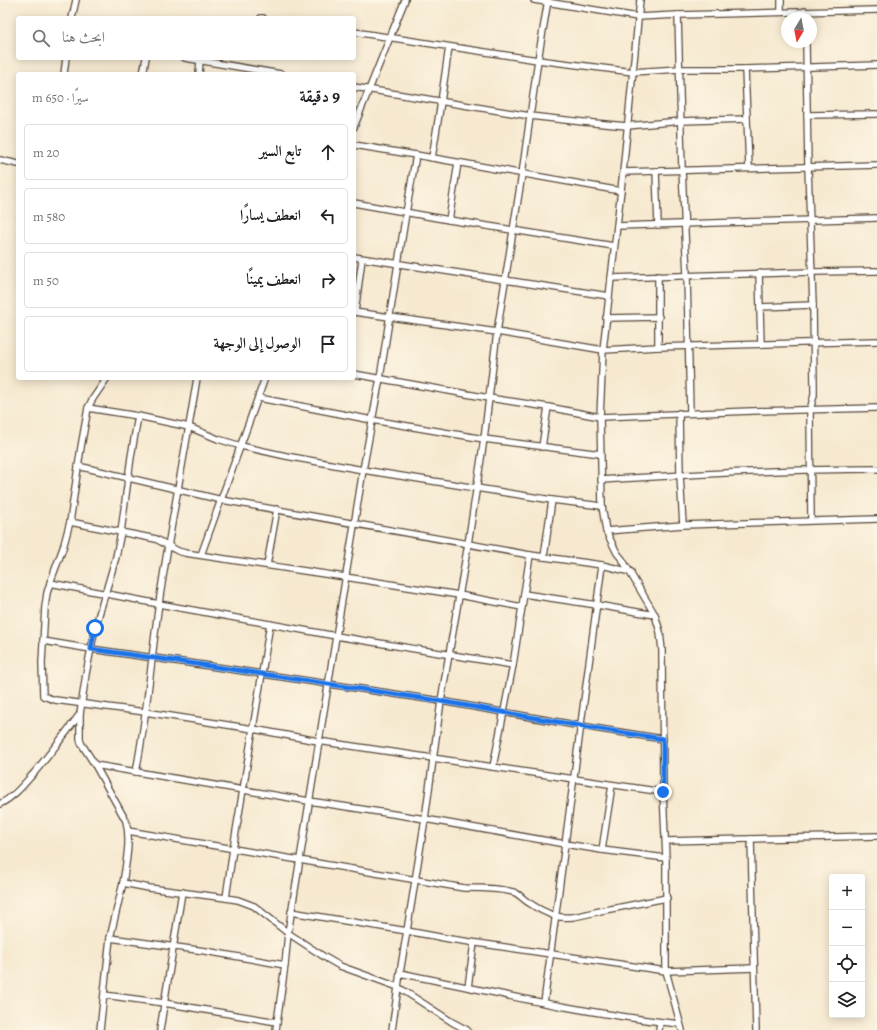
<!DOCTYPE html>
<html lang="ar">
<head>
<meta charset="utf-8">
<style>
  :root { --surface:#fff; --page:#f2f2f2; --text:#202124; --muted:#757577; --line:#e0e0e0 }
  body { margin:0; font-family:Alegreya,Amiri,serif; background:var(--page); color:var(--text); direction:rtl }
  .controls { position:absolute; right:12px; bottom:12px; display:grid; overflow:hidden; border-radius:4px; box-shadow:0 2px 10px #0003 }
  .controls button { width:36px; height:36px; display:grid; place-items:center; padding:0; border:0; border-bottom:1px solid var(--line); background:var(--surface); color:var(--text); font:20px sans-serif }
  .compass { position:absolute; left:781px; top:12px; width:36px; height:36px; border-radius:50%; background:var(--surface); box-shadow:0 2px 10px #0003; rotate:190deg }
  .stop { position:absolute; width:12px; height:12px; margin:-9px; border:3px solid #1a73e8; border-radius:50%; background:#fff }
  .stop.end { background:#1a73e8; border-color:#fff; box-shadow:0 1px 4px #0008 }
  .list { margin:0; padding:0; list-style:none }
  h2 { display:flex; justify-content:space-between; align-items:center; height:52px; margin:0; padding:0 16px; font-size:17px }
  h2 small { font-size:13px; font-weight:400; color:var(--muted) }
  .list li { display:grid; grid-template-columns:26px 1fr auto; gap:12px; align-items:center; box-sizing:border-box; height:56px; margin:0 8px 8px; padding:0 8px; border:1px solid var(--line); border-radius:4px }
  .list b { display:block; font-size:15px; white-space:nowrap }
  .list em { font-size:13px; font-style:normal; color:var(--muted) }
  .icon { flex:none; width:22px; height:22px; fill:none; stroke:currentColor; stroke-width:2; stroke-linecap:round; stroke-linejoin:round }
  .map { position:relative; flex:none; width:877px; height:1030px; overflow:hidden; direction:ltr }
  .search { position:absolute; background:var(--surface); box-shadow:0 2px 10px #0003; left:16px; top:16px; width:340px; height:44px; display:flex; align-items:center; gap:10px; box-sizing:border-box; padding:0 14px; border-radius:4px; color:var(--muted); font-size:15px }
  .panel { position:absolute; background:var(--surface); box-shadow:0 2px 10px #0003; left:16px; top:72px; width:340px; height:308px; border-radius:4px; direction:rtl }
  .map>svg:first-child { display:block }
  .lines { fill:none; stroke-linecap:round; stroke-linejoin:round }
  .minor-casing { stroke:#574739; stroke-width:8 }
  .minor { stroke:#fff; stroke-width:5.5 }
  .route { stroke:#1a73e8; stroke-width:5 }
</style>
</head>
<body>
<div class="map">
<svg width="877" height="1030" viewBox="0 0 877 1030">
  <rect width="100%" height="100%" fill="#fcf5e5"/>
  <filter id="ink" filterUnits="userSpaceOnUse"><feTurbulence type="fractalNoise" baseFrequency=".025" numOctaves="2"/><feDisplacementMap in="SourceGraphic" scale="8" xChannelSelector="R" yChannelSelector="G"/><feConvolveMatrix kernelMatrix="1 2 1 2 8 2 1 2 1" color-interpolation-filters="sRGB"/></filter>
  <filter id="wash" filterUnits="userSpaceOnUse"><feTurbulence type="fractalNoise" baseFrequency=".012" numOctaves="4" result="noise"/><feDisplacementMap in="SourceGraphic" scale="16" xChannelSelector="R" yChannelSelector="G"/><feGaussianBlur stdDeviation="0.9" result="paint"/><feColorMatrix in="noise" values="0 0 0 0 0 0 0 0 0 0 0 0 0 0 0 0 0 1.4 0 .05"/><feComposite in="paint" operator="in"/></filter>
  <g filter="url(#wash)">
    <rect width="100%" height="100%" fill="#f6e9d0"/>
  </g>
  <g filter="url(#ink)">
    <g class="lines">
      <defs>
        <g id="minor">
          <path d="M534 0 638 17 678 15 877 10"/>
          <path d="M640 0 623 172 603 350 600 417 602 506 606 531 617 553 622 559 655 615 660 632 662 650 663 792 666 858V971L682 1030"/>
          <path d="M781 0V12"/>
          <path d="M805 11V18"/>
          <path d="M678 15 682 170 687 275 690 413"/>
          <path d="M72 18 76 0"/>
          <path d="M261 18H263"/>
          <path d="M354 32 538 60 633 72 679 69H745L877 65"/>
          <path d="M806 42 808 168 813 305 814 387V395L810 410 811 520"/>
          <path d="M185 58 281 74"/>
          <path d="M745 69 749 168"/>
          <path d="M64 74 66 58"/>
          <path d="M143 74 146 58"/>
          <path d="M199 74 200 60"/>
          <path d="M354 87 530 116 583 122 627 126 681 121 747 119"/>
          <path d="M807 115 877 114"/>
          <path d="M354 127 405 0"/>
          <path d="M354 145 416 155 621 191"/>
          <path d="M432 158 441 102 449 47"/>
          <path d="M0 160 18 164"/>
          <path d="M656 171 658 225"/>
          <path d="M623 172C708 169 792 168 877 165"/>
          <path d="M354 203 449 220 614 246"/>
          <path d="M449 220 458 163"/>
          <path d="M617 226 877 218"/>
          <path d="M354 257 609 296"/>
          <path d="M759 273 761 344"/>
          <path d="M611 278 812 272 877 271"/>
          <path d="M760 307 813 305"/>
          <path d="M354 312 497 332 603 350 658 347 877 341"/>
          <path d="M355 312 362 259"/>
          <path d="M606 318 659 317"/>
          <path d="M658 347V276"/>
          <path d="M354 374 489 398 548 407 600 417 752 411 877 408"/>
          <path d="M259 398 372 420 484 439 601 454"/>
          <path d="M88 408 138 416 189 427 218 439 241 446 286 456 363 470 552 500 602 506"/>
          <path d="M679 413 680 475 683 525"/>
          <path d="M138 416 131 457 121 532 116 557 95 628 86 674 80 714V739L81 743 95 765 126 821C131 840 126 863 123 883L149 888 226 898 238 900 254 906 288 933 326 958 340 966 398 987 452 1022 467 1030"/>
          <path d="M542 447 548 407"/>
          <path d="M78 466 222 500 530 555 513 665 493 767 318 741 253 729 145 712 55 700 43 696 42 663 45 607 47 593 50 583 63 548 70 522 81 447 88 408 92 400 107 378"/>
          <path d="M601 480C693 474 785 469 877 469"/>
          <path d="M70 522 156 539 178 551 185 553 345 577 459 595 522 607"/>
          <path d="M606 531 683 525 877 519"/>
          <path d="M201 555 265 378"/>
          <path d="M530 555 602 565 631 572"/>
          <path d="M544 557 552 500"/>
          <path d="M267 565 277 509"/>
          <path d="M50 583 159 604 336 636 513 665"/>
          <path d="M524 594 597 605 655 615"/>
          <path d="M43 641 91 649 203 665 441 701 581 726 663 739"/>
          <path d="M95 765 309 801 425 819 565 844 602 850 666 858"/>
          <path d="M493 767 663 792"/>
          <path d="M136 772C147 716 151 659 159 603 170 528 185 453 197 378"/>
          <path d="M0 804C14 797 24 784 34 773 50 754 65 734 80 714"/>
          <path d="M128 831 464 888C478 888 503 888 516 893 521 896 525 901 531 904 538 909 547 913 555 916 571 920 585 914 600 911 623 907 645 902 667 898"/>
          <path d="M751 839 756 1030"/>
          <path d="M666 841 877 836"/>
          <path d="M602 850 612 785"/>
          <path d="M226 898 233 849 243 790 270 624"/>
          <path d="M291 912 407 931 450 939 666 971 754 968"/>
          <path d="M110 938 205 951 285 965"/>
          <path d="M400 973C492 992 585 1014 680 1024"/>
          <path d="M468 987 474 943"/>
          <path d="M104 995 164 1003 277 1022"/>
          <path d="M544 1003 602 565"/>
          <path d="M100 1030 110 938 123 883"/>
          <path d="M160 1030 182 892"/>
          <path d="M276 1030 285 965 288 933 363 470 380 378 406 213 416 155"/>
          <path d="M392 1030 400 973 411 906 425 819 441 701 468 544 484 439 497 332 522 174 538 60 548 0"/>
          <path d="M659 1030 660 1022"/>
        </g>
      </defs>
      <use href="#minor" class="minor-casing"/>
      <use href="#minor" class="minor"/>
    </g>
  </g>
  <g class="lines" filter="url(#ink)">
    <path class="route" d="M95 628 91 649 203 665 440 701 581 726 663 739V792"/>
  </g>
</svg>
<div class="controls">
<button>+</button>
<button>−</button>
<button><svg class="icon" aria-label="locate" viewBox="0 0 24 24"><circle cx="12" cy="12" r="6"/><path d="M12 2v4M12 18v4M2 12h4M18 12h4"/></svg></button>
<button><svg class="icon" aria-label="layers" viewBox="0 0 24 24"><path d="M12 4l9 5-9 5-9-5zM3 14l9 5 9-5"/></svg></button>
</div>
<svg class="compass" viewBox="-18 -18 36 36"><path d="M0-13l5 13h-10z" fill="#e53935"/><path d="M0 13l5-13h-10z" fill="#757577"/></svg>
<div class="stop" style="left:95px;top:628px"></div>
<div class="stop end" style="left:663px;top:792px"></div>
<div class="search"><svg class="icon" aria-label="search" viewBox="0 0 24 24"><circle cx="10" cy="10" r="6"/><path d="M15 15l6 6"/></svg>ابحث هنا</div>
<section class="panel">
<h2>9 دقيقة<small>سيرًا · 650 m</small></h2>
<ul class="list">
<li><svg class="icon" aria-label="ahead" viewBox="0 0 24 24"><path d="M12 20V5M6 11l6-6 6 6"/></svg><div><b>تابع السير</b></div><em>20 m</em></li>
<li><svg class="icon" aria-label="left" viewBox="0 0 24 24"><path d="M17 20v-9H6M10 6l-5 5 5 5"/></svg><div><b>انعطف يسارًا</b></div><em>580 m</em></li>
<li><svg class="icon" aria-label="right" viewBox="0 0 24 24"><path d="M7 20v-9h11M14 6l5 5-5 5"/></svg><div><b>انعطف يمينًا</b></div><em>50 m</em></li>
<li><svg class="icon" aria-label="arrive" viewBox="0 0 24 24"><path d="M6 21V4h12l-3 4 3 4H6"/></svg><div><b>الوصول إلى الوجهة</b></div></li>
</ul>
</section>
</div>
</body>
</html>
